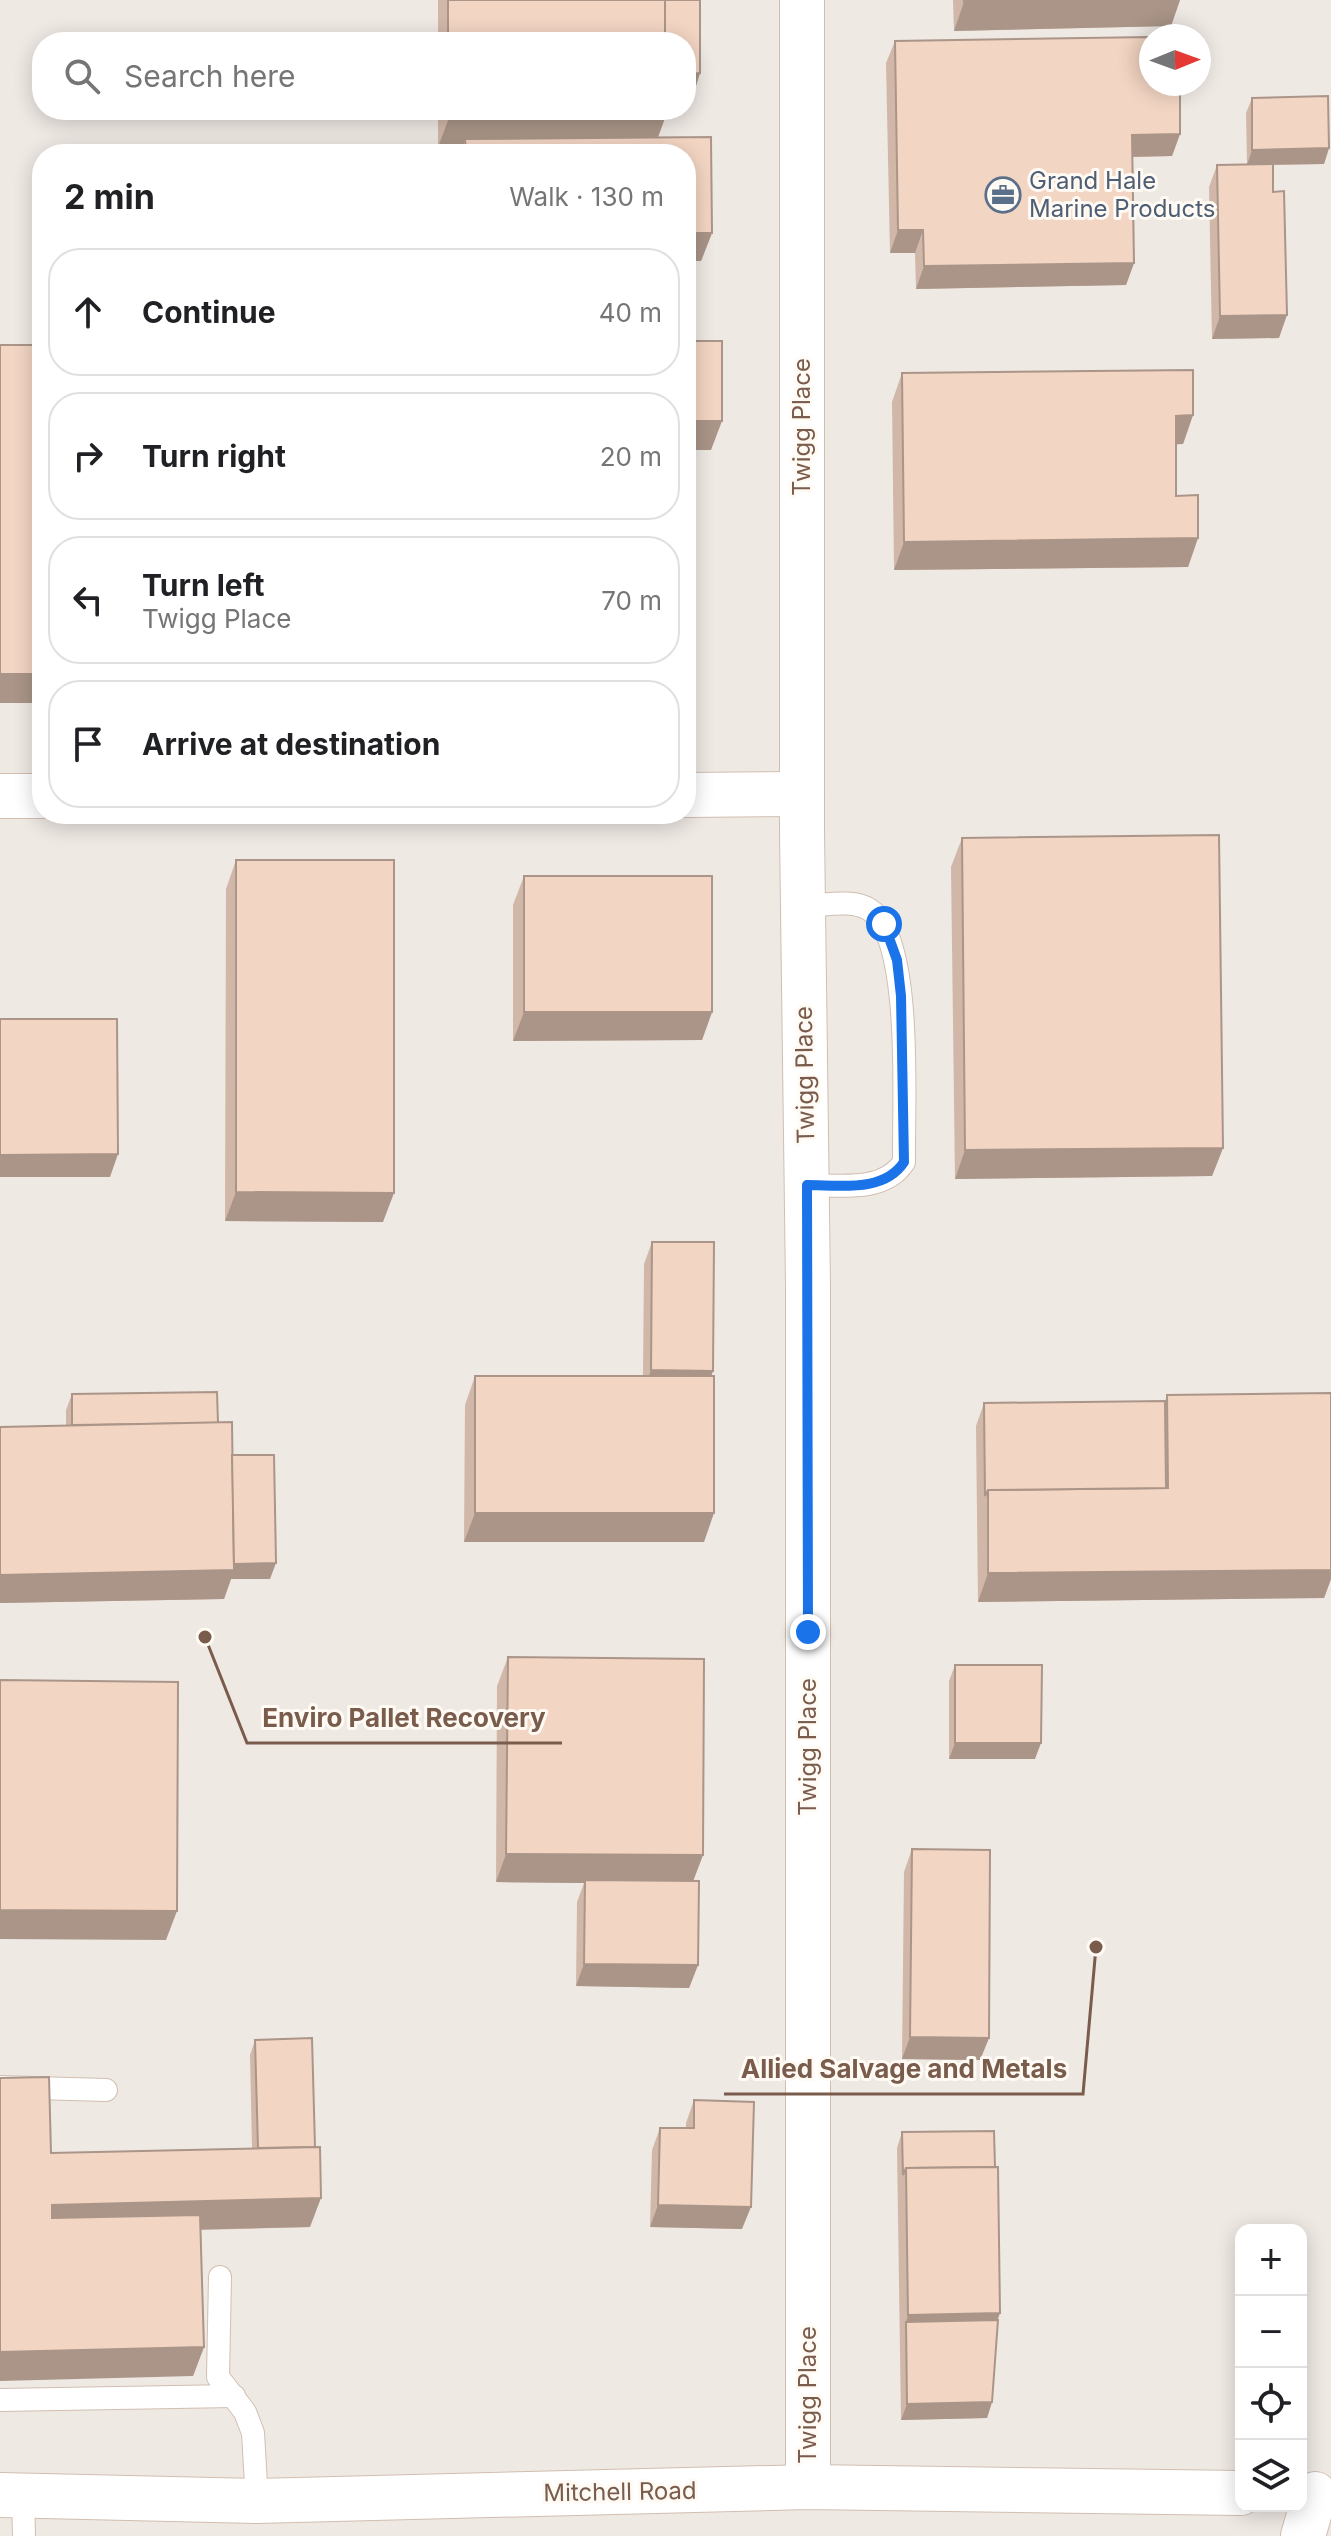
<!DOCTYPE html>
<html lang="en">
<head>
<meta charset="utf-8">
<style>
  :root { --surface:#fff; --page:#f6f6f6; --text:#202124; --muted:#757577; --line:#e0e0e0 }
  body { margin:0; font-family:Inter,sans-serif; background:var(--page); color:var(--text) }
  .controls { position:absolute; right:24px; bottom:24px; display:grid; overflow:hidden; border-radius:16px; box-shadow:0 4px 20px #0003 }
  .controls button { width:72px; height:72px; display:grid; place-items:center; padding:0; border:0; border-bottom:2px solid var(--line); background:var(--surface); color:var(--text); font:40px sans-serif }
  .compass { position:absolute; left:1139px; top:24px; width:72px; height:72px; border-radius:50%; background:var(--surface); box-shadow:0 4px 20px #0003; rotate:89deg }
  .stop { position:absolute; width:24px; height:24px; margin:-18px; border:6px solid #1a73e8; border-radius:50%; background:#fff }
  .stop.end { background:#1a73e8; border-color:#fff; box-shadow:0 2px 8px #0008 }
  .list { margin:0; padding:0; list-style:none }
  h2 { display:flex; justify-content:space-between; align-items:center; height:104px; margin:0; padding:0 32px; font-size:34px }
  h2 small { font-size:26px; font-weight:400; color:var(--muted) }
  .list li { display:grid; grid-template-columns:52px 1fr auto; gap:24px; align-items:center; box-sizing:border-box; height:128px; margin:0 16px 16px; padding:0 16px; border:2px solid var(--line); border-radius:32px }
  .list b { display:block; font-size:30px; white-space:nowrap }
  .list p { margin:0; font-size:26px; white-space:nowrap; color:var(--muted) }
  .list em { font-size:26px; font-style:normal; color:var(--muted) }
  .icon { flex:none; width:44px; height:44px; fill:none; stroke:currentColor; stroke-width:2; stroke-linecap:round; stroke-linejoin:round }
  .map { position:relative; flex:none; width:1331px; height:2536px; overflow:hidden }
  .search { position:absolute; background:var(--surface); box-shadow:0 4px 20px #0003; left:32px; top:32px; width:664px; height:88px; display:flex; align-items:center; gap:20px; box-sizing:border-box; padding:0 28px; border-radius:32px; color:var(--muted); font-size:30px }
  .panel { position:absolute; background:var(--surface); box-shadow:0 4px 20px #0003; left:32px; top:144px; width:664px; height:680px; border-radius:32px }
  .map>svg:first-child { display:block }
  .industrial { fill:#efe9e4; fill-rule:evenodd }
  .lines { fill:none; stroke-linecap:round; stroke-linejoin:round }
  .lane-casing { stroke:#d1beb0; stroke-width:24 }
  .street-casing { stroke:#d1beb0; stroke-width:46 }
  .lane { stroke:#fff; stroke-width:22 }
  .street { stroke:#fff; stroke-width:44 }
  .wall { fill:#d1b7a8 }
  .shaded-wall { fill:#aa9588 }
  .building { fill:#f3d5c3; stroke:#aa9588; stroke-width:2 }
  .route { stroke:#1a73e8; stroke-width:10 }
  .labels { text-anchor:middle; stroke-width:6; stroke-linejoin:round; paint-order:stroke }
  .service-label { font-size:24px; fill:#4e5e75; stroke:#fffaf3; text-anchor:start }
  .street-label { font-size:24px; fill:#7a5c4d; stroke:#fffaf3 }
  .leader { fill:none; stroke:#7a5c4d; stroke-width:3 }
  .callout-dot { fill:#7a5c4d; stroke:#fffaf3; stroke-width:3 }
  .callout-label { font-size:26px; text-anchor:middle; font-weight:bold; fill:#7a5c4d; stroke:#fffaf3; stroke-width:6; stroke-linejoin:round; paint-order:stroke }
</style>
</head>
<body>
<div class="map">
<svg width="1331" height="2536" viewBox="0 0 1331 2536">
  <rect width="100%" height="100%" fill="#fdf6ec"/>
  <path class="industrial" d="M0 0H1331V2536H0ZM1151 36H1199V84H1151ZM42 42H686V110H42ZM42 154H686V814H42ZM1241 2230H1301V2506H1241Z"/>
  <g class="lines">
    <defs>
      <g id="lane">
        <path d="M803 906C822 906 853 898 870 910 914 940 903 1110 904 1162 884 1193 839 1185 807 1185"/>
        <path d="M0 2087 106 2090"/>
        <path d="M220 2277 218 2377 245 2412 253 2433 257 2501"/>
        <path d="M0 2400 234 2396"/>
        <path d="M23 2496 24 2536"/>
      </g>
      <g id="street">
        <path d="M802 0V832L808 1286V2487"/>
        <path d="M686 795 802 794"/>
        <path d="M0 796H42"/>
        <path d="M0 2495 257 2501 808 2487 1241 2493"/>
        <path d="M1303 2536 1315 2494"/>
      </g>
    </defs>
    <use href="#lane" class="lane-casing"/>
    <use href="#street" class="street-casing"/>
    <use href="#lane" class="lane"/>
    <use href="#street" class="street"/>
  </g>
  <g class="wall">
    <path d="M438 0H700V73L695 89H686V42H438Z"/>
    <path d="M953 0H1180L1171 26 954 31Z"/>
    <path d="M895 41 1180 134 1172 156 1132 157 1134 263 1126 285 916 289 915 253H890L886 63Z"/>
    <path d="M1252 98 1329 148 1324 164 1273 165 1279 338 1212 339 1209 187 1217 165 1247 164 1246 113Z"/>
    <path d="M438 110H665V118L658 138 711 137 712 233 701 261H686V154H374L377 146H438Z"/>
    <path d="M902 373 1193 415 1183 444H1176V496L1198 538 1188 567 894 570 892 402Z"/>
    <path d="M962 838 1223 1148 1212 1176 955 1179 951 867Z"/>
    <path d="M236 860 383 1222 225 1221 226 889Z"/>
    <path d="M524 876 712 1012 702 1040 513 1041V905Z"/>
    <path d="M652 1242 713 1371 711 1376 704 1542H464L465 1405 475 1376H643L644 1264Z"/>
    <path d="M1331 1393V1579L1324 1598 978 1602 976 1426 984 1403 1165 1401 1167 1395Z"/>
    <path d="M72 1394 218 1423 232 1455 270 1579H231L224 1599 0 1603V1427L66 1425V1410Z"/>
    <path d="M508 1657 703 1855 693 1881 698 1965 689 1988 576 1986 577 1902 584 1883 496 1882 497 1686Z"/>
    <path d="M955 1665 1035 1759H949V1681Z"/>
    <path d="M912 1849 989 2038 980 2060 902 2059 904 1872Z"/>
    <path d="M255 2040 310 2227 201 2230 204 2347 193 2376 51 2153 252 2148 250 2055Z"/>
    <path d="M694 2100 742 2229 650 2227 652 2150 660 2128H686V2123Z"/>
    <path d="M902 2132 998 2320 992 2402 987 2418 901 2420 897 2148Z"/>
  </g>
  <g class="shaded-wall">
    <path d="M1044 0H1180L1171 26 954 31 964 2Z"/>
    <path d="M700 73 695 89H686V74Z"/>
    <path d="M449 118H665L654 147 465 139 463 147H438Z"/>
    <path d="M1180 134 1172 156 1124 157 1132 135Z"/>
    <path d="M1329 148 1324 164 1247 165 1252 150Z"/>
    <path d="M898 230H923L915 253H890Z"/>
    <path d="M686 233H712L701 261H686Z"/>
    <path d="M1134 263 1126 285 916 289 924 266Z"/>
    <path d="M1287 315 1279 338 1212 339 1220 316Z"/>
    <path d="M1193 415 1183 444 1165 445 1176 416Z"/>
    <path d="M686 421H722L711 450H686Z"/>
    <path d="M1198 538 1188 567 894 570 904 542Z"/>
    <rect x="0" y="674" width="42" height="29"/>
    <path d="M524 1012H712L702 1040 513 1041Z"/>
    <path d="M1223 1148 1212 1176 955 1179 965 1150Z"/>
    <path d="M118 1154 110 1177H0V1155Z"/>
    <path d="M236 1192 394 1193 383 1222 225 1221Z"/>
    <path d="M651 1370 713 1371 705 1393H643Z"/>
    <path d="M475 1513H714L704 1542H464Z"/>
    <path d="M276 1563 270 1579H231L224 1599 0 1603V1575L229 1564Z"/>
    <path d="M1331 1570V1579L1324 1598 978 1602 988 1573Z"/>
    <path d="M955 1743H1041L1035 1759H949Z"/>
    <path d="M506 1854 703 1855 692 1884 585 1880 584 1883 496 1882Z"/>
    <path d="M0 1910 177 1911 166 1940 0 1939Z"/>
    <path d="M584 1964 698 1965 689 1988 576 1986Z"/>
    <path d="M910 2037 989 2038 980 2060 902 2059Z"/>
    <path d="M321 2198 310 2227 41 2233 52 2205Z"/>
    <path d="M658 2205 751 2207 742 2229 650 2227Z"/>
    <path d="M1000 2313 992 2336 906 2322 908 2315Z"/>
    <path d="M204 2347 193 2376 0 2381V2352Z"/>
    <path d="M992 2402 987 2418 901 2420 907 2404Z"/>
  </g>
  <g class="building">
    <rect x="448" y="0" width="217" height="42"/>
    <path d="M665 0H700V73L686 74V42H665Z"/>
    <path d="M964 0H1044L964 2Z"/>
    <path d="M1151 37V84H1180V134L1132 135 1134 263 924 266 923 230H898L895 41Z"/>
    <path d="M1328 96 1329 148 1252 150V98Z"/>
    <rect x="449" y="110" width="216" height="8"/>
    <path d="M711 137 712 233H686V154H466L465 139Z"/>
    <path d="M463 145V154H377V146Z"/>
    <path d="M1273 164V192L1284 191 1287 315 1220 316 1217 165Z"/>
    <rect x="686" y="341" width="36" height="80"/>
    <rect x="0" y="345" width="42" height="329"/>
    <path d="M1193 370V415L1176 416V496L1198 495V538L904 542 902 373Z"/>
    <path d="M1219 835 1223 1148 965 1150 962 838Z"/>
    <path d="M236 860H394V1193L236 1192Z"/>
    <rect x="524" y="876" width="188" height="136"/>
    <path d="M0 1019H117L118 1154 0 1155Z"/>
    <path d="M652 1242H714L713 1371 651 1370Z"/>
    <rect x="475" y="1376" width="239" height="137"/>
    <path d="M217 1392 218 1423 72 1425V1394Z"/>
    <path d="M1331 1393V1570L988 1573V1490L1168 1488 1167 1395Z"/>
    <path d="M1165 1401 1166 1488 988 1490 985 1496 984 1403Z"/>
    <path d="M232 1422 234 1570 0 1575V1427Z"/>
    <path d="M232 1455H274L276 1563 234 1564Z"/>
    <path d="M508 1657 704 1659 703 1855 506 1854Z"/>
    <path d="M955 1665H1042L1041 1743H955Z"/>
    <path d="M0 1680 178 1682 177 1911 0 1910Z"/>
    <path d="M912 1849 990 1850 989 2038 910 2037Z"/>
    <path d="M585 1880 699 1881 698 1965 584 1964Z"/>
    <path d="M312 2038 315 2147 258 2148 255 2040Z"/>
    <path d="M49 2077 51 2153 320 2147 321 2198 52 2205V2218L200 2215 204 2347 0 2352V2078Z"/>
    <path d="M694 2100 754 2102 751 2207 658 2205 660 2128H694Z"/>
    <path d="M994 2131 995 2167 906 2168 903 2175 902 2132Z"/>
    <path d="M998 2167 1000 2313 908 2315 906 2168Z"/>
    <path d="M998 2320 992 2402 907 2404 906 2322Z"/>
  </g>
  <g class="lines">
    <path class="route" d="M808 1632 807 1185C839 1185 884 1193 904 1162L901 996 897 960 884 924"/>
  </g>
  <defs>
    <symbol id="office-ring" viewBox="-11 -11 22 22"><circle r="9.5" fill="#fffaf3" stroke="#5c6f8a" stroke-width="1.5"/><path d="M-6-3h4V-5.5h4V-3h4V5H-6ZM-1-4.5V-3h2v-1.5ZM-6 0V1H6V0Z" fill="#5c6f8a"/></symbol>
  </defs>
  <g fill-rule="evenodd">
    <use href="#office-ring" x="983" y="175" width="40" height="40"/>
  </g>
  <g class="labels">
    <g class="service-label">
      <text x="1029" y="189">Grand Hale<tspan x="1029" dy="28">Marine Products</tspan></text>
    </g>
    <g class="street-label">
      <text transform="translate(802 427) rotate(-90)" y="8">Twigg Place</text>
      <text transform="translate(805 1075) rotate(-91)" y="8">Twigg Place</text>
      <text transform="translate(808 1747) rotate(-90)" y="8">Twigg Place</text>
      <text transform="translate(808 2395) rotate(-90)" y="8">Twigg Place</text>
      <text transform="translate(620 2492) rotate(-1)" y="8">Mitchell Road</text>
    </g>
  </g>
  <path class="leader" d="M205 1637L247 1743H562M1096 1947L1083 2094H724"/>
  <g class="callout-dot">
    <circle cx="205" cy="1637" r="8"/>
    <circle cx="1096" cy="1947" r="8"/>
  </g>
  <g class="callout-label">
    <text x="404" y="1727">Enviro Pallet Recovery</text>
    <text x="904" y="2078">Allied Salvage and Metals</text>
  </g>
</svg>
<div class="controls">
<button>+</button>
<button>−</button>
<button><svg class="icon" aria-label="locate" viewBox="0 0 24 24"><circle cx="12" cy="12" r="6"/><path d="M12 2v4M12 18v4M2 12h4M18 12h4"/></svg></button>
<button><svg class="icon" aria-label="layers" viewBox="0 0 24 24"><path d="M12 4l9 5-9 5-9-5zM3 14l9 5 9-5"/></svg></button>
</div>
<svg class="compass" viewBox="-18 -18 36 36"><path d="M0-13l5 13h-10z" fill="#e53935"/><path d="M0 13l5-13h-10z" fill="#757577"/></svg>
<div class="stop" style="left:884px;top:924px"></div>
<div class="stop end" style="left:808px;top:1632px"></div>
<div class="search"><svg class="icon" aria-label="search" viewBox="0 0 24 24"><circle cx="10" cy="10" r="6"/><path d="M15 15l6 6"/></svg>Search here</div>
<section class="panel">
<h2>2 min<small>Walk · 130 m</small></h2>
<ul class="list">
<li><svg class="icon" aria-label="ahead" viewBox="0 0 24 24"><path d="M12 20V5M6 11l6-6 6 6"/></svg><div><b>Continue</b></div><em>40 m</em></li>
<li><svg class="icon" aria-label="right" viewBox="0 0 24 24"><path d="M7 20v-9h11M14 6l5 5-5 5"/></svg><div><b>Turn right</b></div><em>20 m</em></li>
<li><svg class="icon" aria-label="left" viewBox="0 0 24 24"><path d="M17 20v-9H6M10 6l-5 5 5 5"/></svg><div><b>Turn left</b><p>Twigg Place</p></div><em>70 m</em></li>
<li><svg class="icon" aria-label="arrive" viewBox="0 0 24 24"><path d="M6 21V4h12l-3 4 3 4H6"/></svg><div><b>Arrive at destination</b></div></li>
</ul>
</section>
</div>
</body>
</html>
